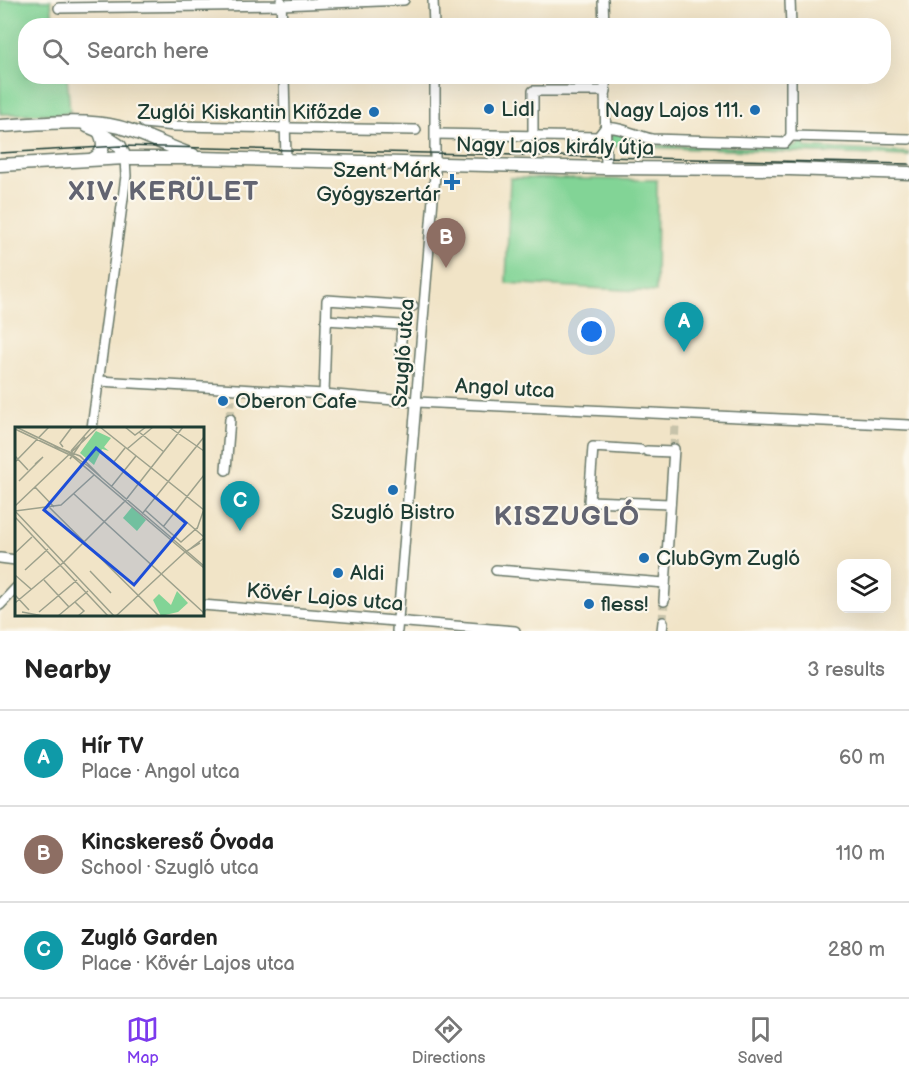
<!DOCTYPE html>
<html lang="en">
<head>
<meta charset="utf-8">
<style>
  :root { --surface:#fff; --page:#f6f6f6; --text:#222; --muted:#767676; --line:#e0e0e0; --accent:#7c3aed }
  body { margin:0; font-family:"Balsamiq Sans",sans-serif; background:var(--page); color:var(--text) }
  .controls { position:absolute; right:18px; bottom:18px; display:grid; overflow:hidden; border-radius:12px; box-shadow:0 6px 24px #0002 }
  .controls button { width:54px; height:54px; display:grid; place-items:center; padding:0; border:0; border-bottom:2px solid var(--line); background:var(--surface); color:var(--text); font:30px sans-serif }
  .you { position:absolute; left:592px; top:332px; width:21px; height:21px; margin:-15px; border:4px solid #fff; border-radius:50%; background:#1a73e8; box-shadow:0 0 0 9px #1a73e833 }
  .badge { display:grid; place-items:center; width:39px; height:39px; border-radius:50%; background:var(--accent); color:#fff; font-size:20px; font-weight:700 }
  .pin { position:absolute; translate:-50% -50px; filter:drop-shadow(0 2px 3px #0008) }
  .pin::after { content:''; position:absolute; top:32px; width:21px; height:18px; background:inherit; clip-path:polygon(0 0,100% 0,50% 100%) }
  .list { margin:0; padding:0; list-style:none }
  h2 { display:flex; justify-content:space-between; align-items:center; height:78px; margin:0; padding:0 24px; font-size:26px }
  h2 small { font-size:20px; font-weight:400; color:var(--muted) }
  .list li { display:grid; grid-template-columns:39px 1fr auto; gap:18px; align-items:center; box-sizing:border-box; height:96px; padding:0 24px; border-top:2px solid var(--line) }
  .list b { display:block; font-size:22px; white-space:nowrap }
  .list p { margin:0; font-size:20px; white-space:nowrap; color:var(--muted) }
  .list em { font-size:20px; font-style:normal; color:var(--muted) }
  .icon { flex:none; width:33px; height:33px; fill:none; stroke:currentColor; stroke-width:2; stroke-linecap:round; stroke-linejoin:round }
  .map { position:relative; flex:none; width:909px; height:631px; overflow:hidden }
  .search { position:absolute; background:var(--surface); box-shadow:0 6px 24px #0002; left:18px; right:18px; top:18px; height:66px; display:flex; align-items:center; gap:15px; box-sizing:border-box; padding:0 21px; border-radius:24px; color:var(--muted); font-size:22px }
  .sheet { height:366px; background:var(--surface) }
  nav { display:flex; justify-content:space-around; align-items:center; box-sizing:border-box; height:84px; border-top:2px solid var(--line); background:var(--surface); font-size:16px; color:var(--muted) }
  nav a { display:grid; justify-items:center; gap:3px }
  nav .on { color:var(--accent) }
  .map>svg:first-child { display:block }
  .green { fill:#82d496; stroke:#508865; stroke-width:1.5 }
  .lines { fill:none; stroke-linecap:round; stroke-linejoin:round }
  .minor-tunnel { stroke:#c7c3aa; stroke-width:9; stroke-dasharray:9 4.5; stroke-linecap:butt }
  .minor-casing { stroke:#687767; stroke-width:12 }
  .major-casing { stroke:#687767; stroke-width:15 }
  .minor { stroke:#fff; stroke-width:9 }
  .major { stroke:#fff; stroke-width:12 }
  .tram { stroke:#1f3d34; stroke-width:1.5 }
  .poi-dot { fill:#1f6fb2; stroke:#fbf7ec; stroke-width:2 }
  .labels { text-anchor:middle; stroke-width:4.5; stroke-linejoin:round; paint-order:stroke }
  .poi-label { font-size:21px; fill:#1f3d34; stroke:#fbf7ec; text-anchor:start }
  .street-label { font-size:21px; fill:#1f3d34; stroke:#fbf7ec }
  .district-label { font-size:27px; font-weight:bold; letter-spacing:1.5px; fill:#626471; stroke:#fbf7ec }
  .inset-road { fill:none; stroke:#9da18c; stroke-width:1.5 }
  .view { fill:#1d4ed8; fill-opacity:0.15; stroke:#1d4ed8; stroke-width:3 }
  .inset-edge { fill:none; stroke:#1f3d34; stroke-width:3 }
</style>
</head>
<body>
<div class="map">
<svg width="909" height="631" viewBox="0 0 909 631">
  <rect width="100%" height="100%" fill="#fbf7ec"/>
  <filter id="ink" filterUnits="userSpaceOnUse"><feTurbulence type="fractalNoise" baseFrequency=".0167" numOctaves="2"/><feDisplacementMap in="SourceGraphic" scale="12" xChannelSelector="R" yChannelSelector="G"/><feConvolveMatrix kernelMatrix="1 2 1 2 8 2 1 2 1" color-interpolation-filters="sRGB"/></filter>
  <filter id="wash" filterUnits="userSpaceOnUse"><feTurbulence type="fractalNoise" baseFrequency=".008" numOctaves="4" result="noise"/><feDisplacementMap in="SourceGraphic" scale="24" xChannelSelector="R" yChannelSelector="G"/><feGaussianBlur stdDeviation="1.35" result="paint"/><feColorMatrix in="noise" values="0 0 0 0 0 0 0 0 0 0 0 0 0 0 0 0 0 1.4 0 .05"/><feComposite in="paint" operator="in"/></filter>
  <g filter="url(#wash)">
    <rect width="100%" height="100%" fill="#f1e4c7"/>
    <g class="green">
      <path d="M0 0H51L53 22 61 23V25L26 26V76L67 77 70 112 63 114H0Z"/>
      <path d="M615 131 631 139 658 145 773 148 797 146 800 140 804 139 805 147 909 153V156L610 146 611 133Z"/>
      <path d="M510 178 657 180 656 292 506 283Z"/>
    </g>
  </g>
  <g filter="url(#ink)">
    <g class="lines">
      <g class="minor-tunnel">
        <path d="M230 419 231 400"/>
        <path d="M674 449 675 424"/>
        <path d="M663 622 664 601"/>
      </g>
      <defs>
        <g id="minor">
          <path d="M433 0 434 26"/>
          <path d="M603 0 604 26"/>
          <path d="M790 0 791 26"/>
          <path d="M281 1 282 26"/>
          <path d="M59 8 281 5 404 0"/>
          <path d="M284 76 286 160"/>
          <path d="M605 76 606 168"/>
          <path d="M791 76V136"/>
          <path d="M144 123 175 126 416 130"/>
          <path d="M605 128C621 126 636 136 652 139L785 143 791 136"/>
          <path d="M436 134 598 137 605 128"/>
          <path d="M533 135V91H606"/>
          <path d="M791 136 909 139"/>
          <path d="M326 320 402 325 400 355"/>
          <path d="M99 381 324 394 417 402 909 425"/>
          <path d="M324 394 327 300 413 306"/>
          <path d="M92 428 126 176 125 158"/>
          <path d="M640 450 593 447 589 501 670 504"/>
          <path d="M647 451 673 452"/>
          <path d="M226 470 230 419"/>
          <path d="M0 558 16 560"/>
          <path d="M496 570 665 583"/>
          <path d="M664 601 674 449"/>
          <path d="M0 605 16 588"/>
          <path d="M202 605 515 631"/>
          <path d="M397 631 435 175V76"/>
          <path d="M662 631 663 622"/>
        </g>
        <g id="major">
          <path d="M0 126C37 124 84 118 119 127 145 134 168 147 193 155"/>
          <path d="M87 126 99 131C105 143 105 152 93 159"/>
          <path d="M99 132 120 146 125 158"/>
          <path d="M0 165 125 158H199L606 168 790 169 909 173"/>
        </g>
      </defs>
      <use href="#minor" class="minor-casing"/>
      <use href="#major" class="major-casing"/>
      <use href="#minor" class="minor"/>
      <use href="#major" class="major"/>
      <path class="tram" d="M0 153 120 146 909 164"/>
    </g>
  </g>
  <g class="poi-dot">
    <circle cx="489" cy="109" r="6"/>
    <circle cx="755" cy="110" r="6"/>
    <circle cx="374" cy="112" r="6"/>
    <path d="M449 173h6v6h6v6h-6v6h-6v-6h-6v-6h6z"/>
    <circle cx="223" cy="401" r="6"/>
    <circle cx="393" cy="490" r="6"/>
    <circle cx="644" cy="558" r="6"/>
    <circle cx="338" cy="573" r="6"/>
    <circle cx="589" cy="604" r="6"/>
  </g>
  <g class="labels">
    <g class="poi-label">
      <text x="501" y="116">Lidl</text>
      <text x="743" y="117" text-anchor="end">Nagy Lajos 111.</text>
      <text x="362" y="119" text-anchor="end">Zuglói Kiskantin Kifőzde</text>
      <text x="440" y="177" text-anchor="end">Szent Márk<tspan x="440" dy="24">Gyógyszertár</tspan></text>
      <text x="235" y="408">Oberon Cafe</text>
      <text x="393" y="519" text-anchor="middle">Szugló Bistro</text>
      <text x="656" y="565">ClubGym Zugló</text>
      <text x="350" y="580">Aldi</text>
      <text x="601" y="611">fless!</text>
    </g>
    <g class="street-label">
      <text transform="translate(555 146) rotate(1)" y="7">Nagy Lajos király útja</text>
      <text transform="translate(403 353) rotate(-86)" y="7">Szugló utca</text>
      <text transform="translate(505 388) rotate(3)" y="7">Angol utca</text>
      <text transform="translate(325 597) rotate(5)" y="7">Kövér Lajos utca</text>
    </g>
    <g class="district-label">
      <text x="164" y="200">XIV. KERÜLET</text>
      <text x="567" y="525">KISZUGLÓ</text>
    </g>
  </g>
  <g transform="translate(15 427)">
    <rect width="189" height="189" fill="#f1e4c7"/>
    <path d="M81 4 96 11 89 20 94 24 87 22 79 38 65 26ZM117 80 131 93 122 104 108 91ZM162 164 173 176 163 185 146 189 138 173 144 167 156 178Z" fill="#82d496"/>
    <path class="inset-road" d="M1 0 53 25 73 39 189 139M85 0 189 83M110 0 120 8 131 0M154 0 189 24M0 2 57 29 189 141M124 5 149 25M39 19 65 29 86 50M48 20 45 16 57 0M112 22 138 0M56 24 77 0M86 26 124 56M0 29 13 43M55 32 70 10M0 35 34 0M98 36 110 21M4 54 28 30 20 37M20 60 39 80M96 60 121 29M59 67 189 186M0 79 83 0M34 80 144 189M130 83 166 115 183 100M0 84 99 189M0 84 46 78 79 48M160 85 189 110M127 87 189 10M0 90 93 189M148 100 189 48M182 102 189 82M171 125 189 111M0 126 17 110M10 143 33 122M75 144 96 166M0 148 16 162M29 153 54 180M0 168 14 183M60 175 69 184 63 189M0 176 49 135 110 74 168 0M7 185 28 189M24 185 62 153M43 189 73 164M101 189 170 125 185 116"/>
    <path class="view" d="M81 21 171 96 119 158 29 83Z"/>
    <rect width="189" height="189" class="inset-edge"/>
  </g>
</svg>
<div class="controls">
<button><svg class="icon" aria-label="layers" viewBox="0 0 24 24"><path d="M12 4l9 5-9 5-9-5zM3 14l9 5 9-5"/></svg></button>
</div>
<div class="you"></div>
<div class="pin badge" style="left:684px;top:352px;background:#0f9aa8">A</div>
<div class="pin badge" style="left:446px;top:268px;background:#8d6e63">B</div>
<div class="pin badge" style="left:240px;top:531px;background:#0f9aa8">C</div>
<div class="search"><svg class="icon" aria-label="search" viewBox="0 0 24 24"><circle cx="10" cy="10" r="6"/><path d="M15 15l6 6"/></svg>Search here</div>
</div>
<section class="sheet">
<h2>Nearby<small>3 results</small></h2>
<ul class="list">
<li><span class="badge" style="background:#0f9aa8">A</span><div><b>Hír TV</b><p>Place · Angol utca</p></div><em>60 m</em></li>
<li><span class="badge" style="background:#8d6e63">B</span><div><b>Kincskereső Óvoda</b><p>School · Szugló utca</p></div><em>110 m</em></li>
<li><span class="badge" style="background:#0f9aa8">C</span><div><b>Zugló Garden</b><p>Place · Kövér Lajos utca</p></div><em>280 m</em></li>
</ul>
</section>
<nav>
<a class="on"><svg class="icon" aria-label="map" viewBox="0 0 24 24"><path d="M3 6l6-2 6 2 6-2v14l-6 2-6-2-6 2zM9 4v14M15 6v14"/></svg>Map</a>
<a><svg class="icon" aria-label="directions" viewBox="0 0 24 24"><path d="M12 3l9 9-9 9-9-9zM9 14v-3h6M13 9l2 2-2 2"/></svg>Directions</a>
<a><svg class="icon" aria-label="saved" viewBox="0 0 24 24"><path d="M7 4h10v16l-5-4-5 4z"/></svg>Saved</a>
</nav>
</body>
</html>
